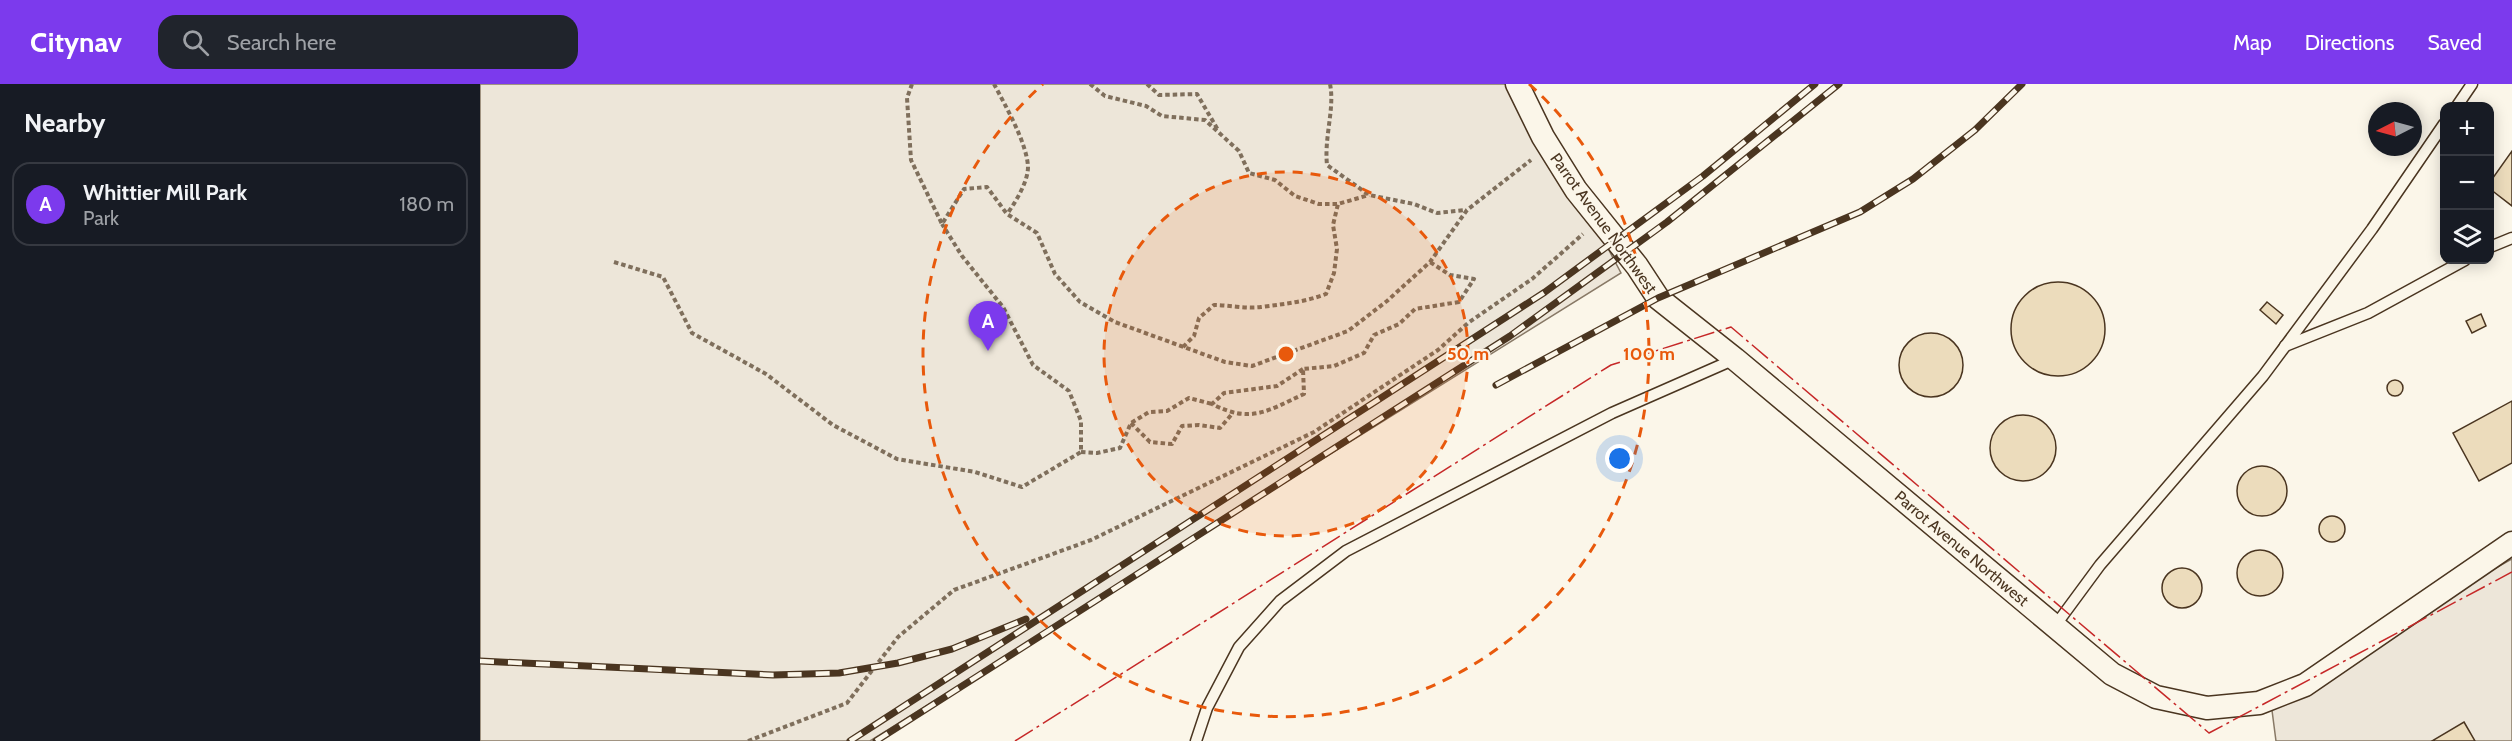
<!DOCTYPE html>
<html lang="en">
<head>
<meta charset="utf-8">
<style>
  :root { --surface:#171b24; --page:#20242c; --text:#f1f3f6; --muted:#9ea1a6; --line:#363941; --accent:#7c3aed }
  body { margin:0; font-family:Cabin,sans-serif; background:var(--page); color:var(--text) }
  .controls { position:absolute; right:18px; top:18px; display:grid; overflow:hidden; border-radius:12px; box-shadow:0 3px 15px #0003 }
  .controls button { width:54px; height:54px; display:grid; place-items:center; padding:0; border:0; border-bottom:2px solid var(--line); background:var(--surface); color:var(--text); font:30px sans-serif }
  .compass { position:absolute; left:1888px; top:18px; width:54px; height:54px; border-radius:50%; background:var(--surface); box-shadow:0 3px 15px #0003; rotate:264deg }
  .you { position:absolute; left:1140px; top:375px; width:21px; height:21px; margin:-15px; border:4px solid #fff; border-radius:50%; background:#1a73e8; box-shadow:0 0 0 9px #1a73e833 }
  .badge { display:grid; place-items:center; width:39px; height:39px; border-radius:50%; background:var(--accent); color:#fff; font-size:20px; font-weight:700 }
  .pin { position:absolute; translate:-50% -50px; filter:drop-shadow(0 2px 3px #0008) }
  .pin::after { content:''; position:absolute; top:32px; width:21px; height:18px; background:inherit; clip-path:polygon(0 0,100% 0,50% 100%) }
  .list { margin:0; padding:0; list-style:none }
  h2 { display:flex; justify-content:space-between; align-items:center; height:78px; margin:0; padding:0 24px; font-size:26px }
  h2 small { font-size:20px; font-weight:400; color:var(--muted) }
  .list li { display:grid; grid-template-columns:39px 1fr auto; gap:18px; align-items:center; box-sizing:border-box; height:84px; margin:0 12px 12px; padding:0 12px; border:2px solid var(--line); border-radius:18px }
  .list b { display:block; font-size:22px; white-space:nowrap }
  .list p { margin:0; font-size:20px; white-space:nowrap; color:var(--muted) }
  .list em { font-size:20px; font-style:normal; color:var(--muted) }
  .icon { flex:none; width:33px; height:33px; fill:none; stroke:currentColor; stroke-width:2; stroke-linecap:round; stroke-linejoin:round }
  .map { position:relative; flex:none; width:2032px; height:657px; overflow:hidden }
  header { display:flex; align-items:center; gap:36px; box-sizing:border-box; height:84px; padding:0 30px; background:var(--accent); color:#fff }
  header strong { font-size:28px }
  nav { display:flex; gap:33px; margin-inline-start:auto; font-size:21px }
  .search { width:420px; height:54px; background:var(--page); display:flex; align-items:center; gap:15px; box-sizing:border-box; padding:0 21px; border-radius:18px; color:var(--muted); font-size:22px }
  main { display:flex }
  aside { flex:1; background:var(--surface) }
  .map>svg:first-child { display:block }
  .green { fill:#ede6d9; stroke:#887966; stroke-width:1.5 }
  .building { fill:#ecdcbc; stroke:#4a3520; stroke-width:1.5 }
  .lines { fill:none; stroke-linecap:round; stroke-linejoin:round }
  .service-casing { stroke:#4a3520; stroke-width:13 }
  .minor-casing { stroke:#4a3520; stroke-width:25 }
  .path { stroke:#7f6f5c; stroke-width:4; stroke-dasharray:4.5 3; stroke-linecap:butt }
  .service { stroke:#fbf6e9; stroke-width:10 }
  .minor { stroke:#fbf6e9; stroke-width:22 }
  .rail-casing { stroke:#4a3520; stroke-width:7 }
  .rail { stroke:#fbf6e9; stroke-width:4.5; stroke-dasharray:14; stroke-linecap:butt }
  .power { stroke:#c62828; stroke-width:1.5; stroke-dasharray:21 4.5 3 4.5; stroke-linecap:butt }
  .ring { fill:none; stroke:#e8590c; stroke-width:3; stroke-dasharray:10 8 }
  .labels { text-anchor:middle; stroke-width:4.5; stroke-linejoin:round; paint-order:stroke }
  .street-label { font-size:16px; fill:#4a3520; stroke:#fbf6e9 }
  .centre { fill:#e8590c; stroke:#fbf6e9; stroke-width:3 }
  .ring-label { font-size:18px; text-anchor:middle; font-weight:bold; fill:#e8590c; stroke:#fbf6e9; stroke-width:4.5; stroke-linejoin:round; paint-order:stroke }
</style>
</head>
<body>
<header>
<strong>Citynav</strong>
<div class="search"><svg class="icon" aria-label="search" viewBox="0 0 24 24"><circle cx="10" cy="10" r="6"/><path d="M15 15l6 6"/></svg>Search here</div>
<nav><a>Map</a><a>Directions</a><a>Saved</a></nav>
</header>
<main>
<aside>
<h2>Nearby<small></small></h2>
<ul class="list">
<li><span class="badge">A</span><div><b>Whittier Mill Park</b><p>Park</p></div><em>180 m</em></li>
</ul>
</aside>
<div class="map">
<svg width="2032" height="657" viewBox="0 0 2032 657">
  <rect width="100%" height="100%" fill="#fbf6e9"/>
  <g class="green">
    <path d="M0 0H1041L1141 189 390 657H0Z"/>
    <path d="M2032 475V657H1796L1790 611Z"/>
  </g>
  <g class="building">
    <path d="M2032 67V122L2010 105V98Z"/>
    <circle cx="1578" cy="245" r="47"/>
    <path d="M1787 218 1803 231 1796 240 1780 226Z"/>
    <path d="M2001 230 2006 242 1992 249 1986 237Z"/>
    <circle cx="1451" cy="281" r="32"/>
    <circle cx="1915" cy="304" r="8"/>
    <path d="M2032 317V379L1999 397 1973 349Z"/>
    <circle cx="1543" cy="364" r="33"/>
    <circle cx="1782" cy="407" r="25"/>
    <circle cx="1852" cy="445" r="13"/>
    <circle cx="1780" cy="489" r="23"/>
    <circle cx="1702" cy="504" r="20"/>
    <path d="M1984 638 1995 657H1952Z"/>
  </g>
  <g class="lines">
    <defs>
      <g id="service">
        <path d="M1977 22 1992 0"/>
        <path d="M2010 163 2032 154"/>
        <path d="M1805 262 1888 229 1985 176"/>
        <path d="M1575 542 1620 481 1783 292 1892 145 1964 40"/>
        <path d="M716 657 727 624 759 563 800 517 866 467 1132 329 1255 275"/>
      </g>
      <path id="minor" d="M1037 0 1063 53 1096 106 1157 182 1178 214 1255 275 1632 590 1676 613 1727 624 1779 619 1825 601 2032 459"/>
    </defs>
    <use href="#service" class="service-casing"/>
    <use href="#minor" class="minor-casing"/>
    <g class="path">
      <path d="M432 0 427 14 431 76 462 140 484 105 507 103 527 130 557 149 575 190 600 218 635 238 745 278 772 282 868 247 907 217 950 178 987 126 1051 76"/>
      <path d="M514 0C525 21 547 59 548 83 548 98 535 119 527 130"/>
      <path d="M610 0 625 12 666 22 682 32 725 36 759 67 769 89 795 96 815 112 839 120H858L889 111"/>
      <path d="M667 0 679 11 717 10 738 46"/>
      <path d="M850 0C855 24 844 53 847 81L889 111 934 120 957 129 986 126"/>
      <path d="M134 178 183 193 212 249 286 290 353 341 417 375 495 388 542 403 601 368V337L589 307 553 281 523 223 482 172 462 140"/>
      <path d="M703 263 714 252 719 234 734 221C749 221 766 225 781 223 804 220 825 218 846 210L854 189 857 165 853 141 858 120"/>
      <path d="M823 285 797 302 744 309 732 320C771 340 787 327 824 310L823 285 854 282 884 269 894 251 919 240 935 225 979 218 994 195 970 191 950 178"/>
      <path d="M651 339 670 358 692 360 702 342 719 341 740 344 752 330"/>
      <path d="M601 368 617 369 640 364 651 339 669 328 687 327 709 314 732 320"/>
      <path d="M268 657 367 619 418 553 474 506 611 456 834 348 958 266 988 239 1052 195 1103 150"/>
    </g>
    <use href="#service" class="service"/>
    <use href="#minor" class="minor"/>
    <defs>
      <g id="rail">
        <path d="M1016 301 1178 214 1380 128 1433 95 1495 46 1542 0"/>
        <path d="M0 577 293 591 359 589 418 579 472 565 546 535"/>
        <path d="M370 657 1065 208 1223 92 1335 0"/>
        <path d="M396 657 1030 252 1187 138 1359 0"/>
      </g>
    </defs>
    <use href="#rail" class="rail-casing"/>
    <use href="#rail" class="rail"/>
    <path class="power" d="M535 657 1131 281 1251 243 1729 649 2032 488"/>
  </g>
  <circle cx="806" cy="270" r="182" fill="#e8590c" fill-opacity=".12"/>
  <g class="ring">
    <circle cx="806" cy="270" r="182"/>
    <path d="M1049 0A363 363 0 1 1 563 0"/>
  </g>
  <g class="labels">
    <g class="street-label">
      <text transform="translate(1124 139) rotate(54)" y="6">Parrot Avenue Northwest</text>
      <text transform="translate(1482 464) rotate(40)" y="6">Parrot Avenue Northwest</text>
    </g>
  </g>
  <circle cx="806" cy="270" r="9" class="centre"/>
  <g class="ring-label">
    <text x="988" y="276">50 m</text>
    <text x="1169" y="276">100 m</text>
  </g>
</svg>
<div class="controls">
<button>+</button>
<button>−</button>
<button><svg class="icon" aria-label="layers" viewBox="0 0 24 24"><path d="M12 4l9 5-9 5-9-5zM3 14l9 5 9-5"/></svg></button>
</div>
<svg class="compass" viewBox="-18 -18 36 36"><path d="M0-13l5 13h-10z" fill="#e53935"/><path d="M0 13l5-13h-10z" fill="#9ea1a6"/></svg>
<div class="you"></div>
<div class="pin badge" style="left:508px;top:267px">A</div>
</div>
</main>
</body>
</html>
